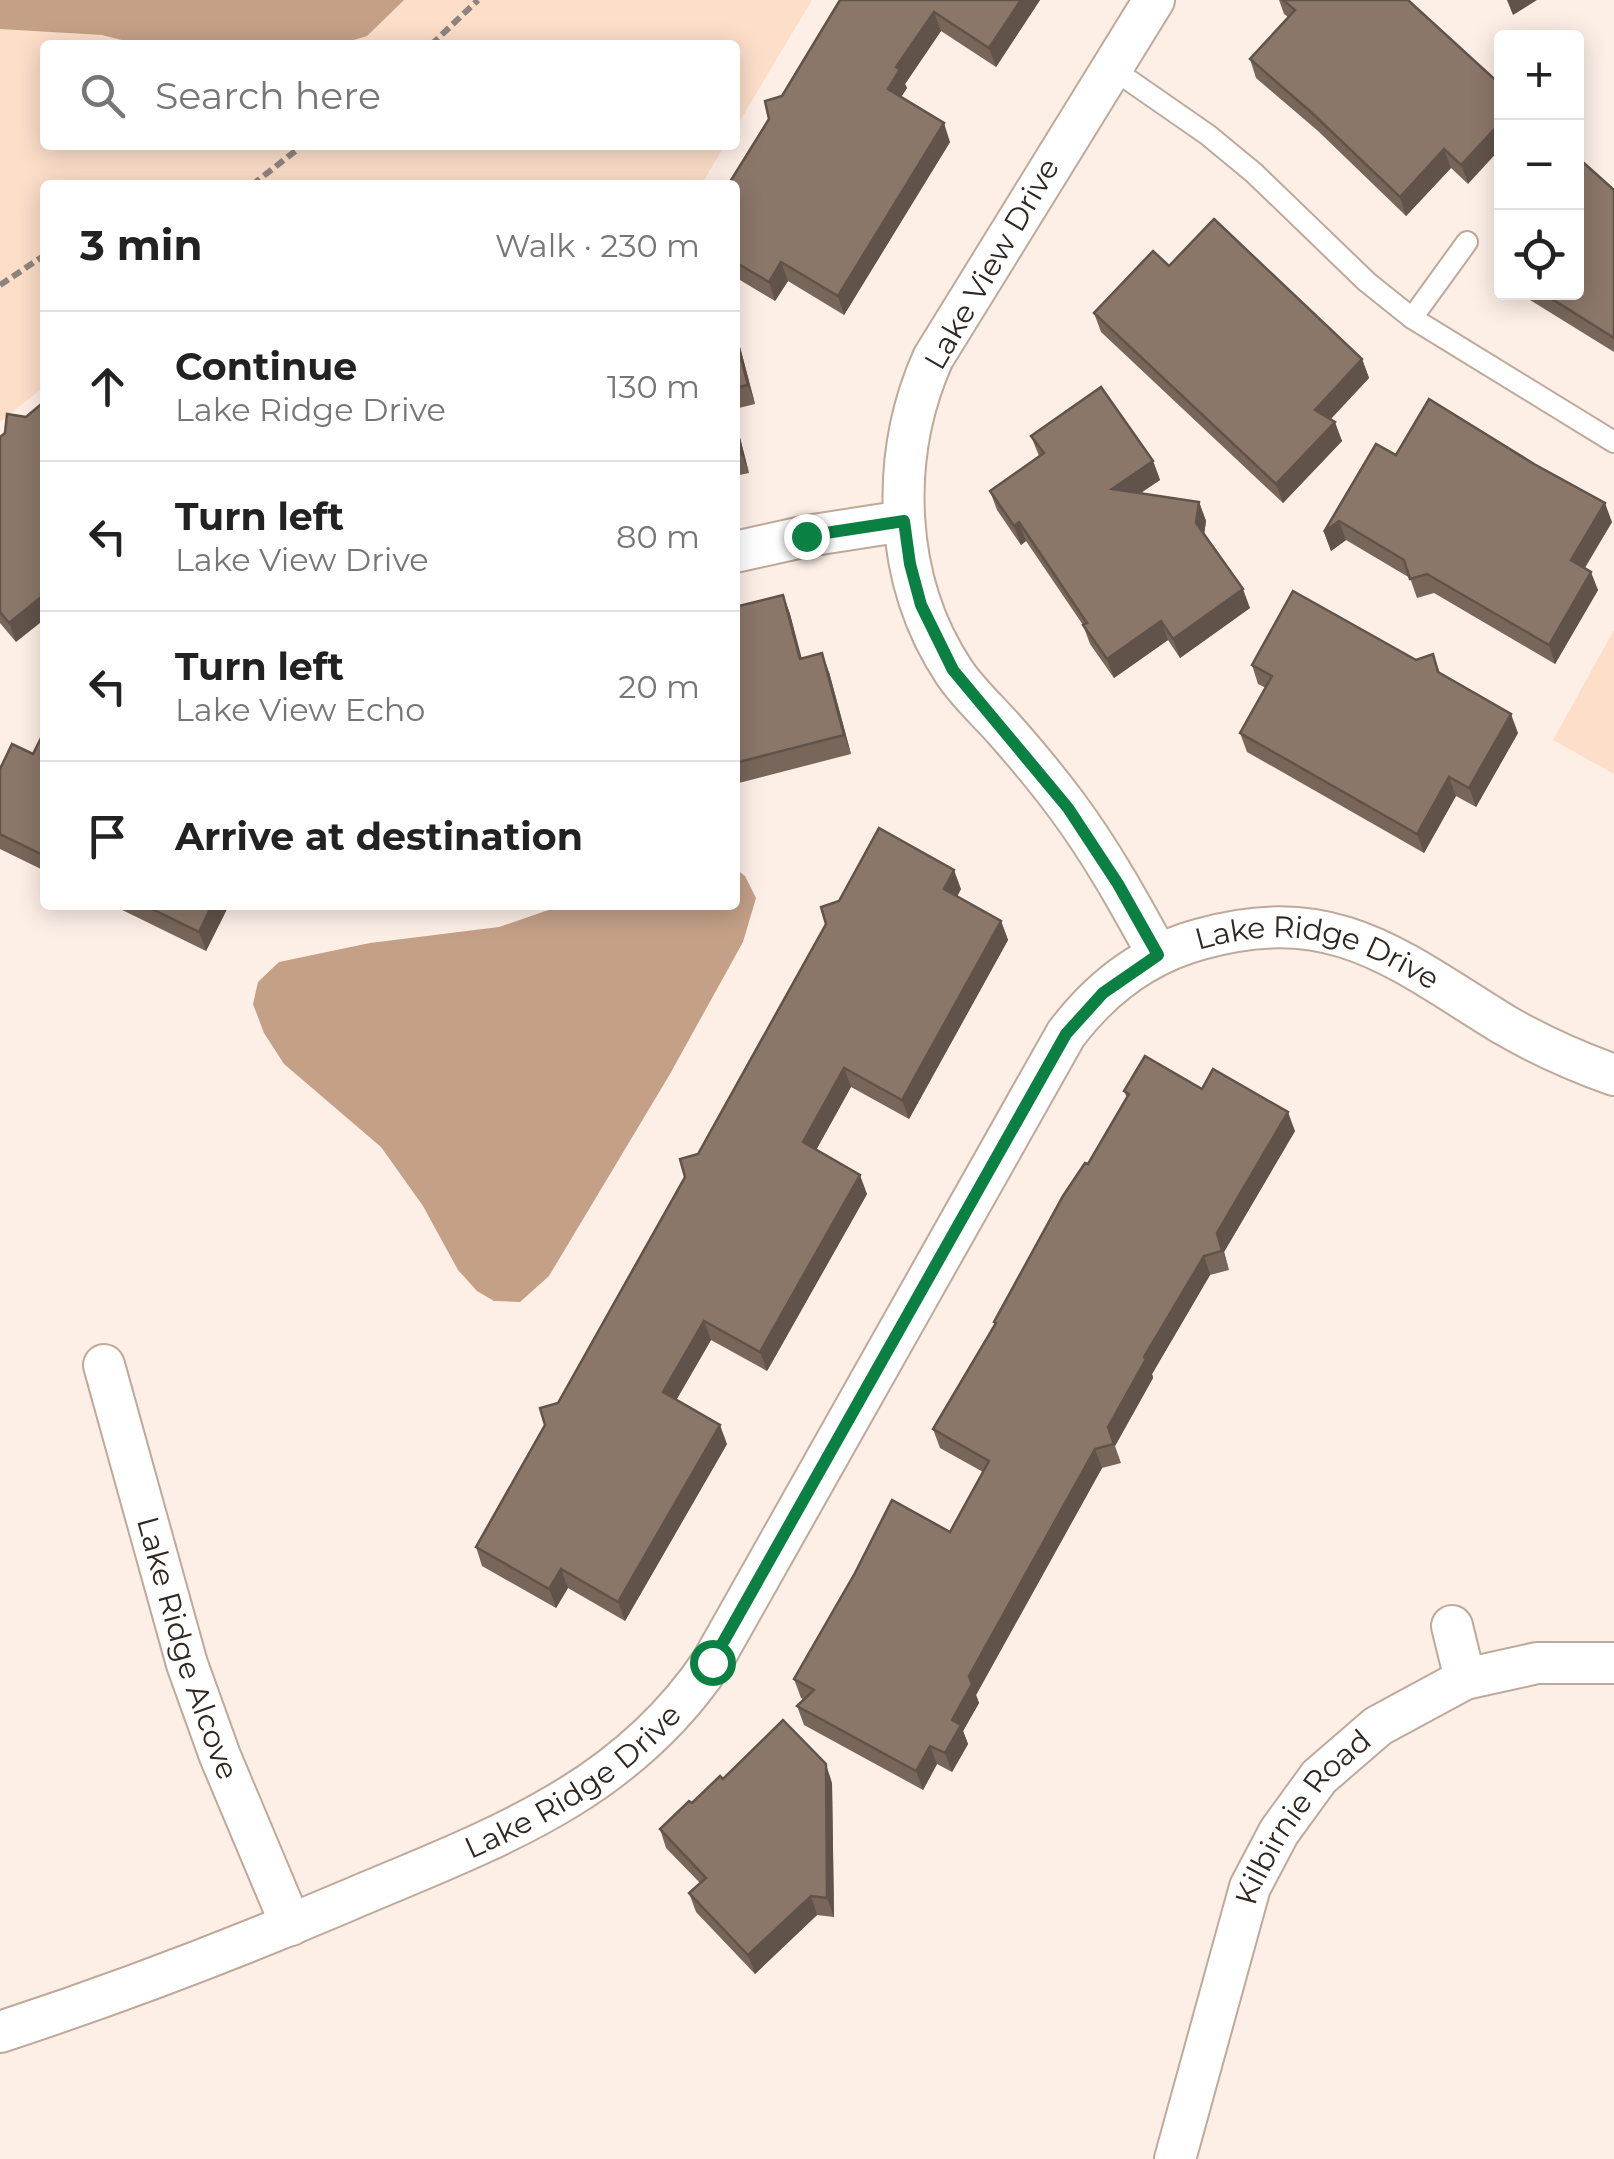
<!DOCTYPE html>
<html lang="en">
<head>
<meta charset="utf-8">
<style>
  :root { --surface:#fff; --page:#f6f6f6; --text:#222; --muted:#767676; --line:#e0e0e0 }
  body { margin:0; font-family:Montserrat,sans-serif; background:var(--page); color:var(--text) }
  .controls { position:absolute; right:30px; top:30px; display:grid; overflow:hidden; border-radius:10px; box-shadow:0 5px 25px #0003 }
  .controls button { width:90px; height:90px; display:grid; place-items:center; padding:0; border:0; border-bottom:2px solid var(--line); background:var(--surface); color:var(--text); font:50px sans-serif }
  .stop { position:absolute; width:30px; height:30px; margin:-22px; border:8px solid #0b8043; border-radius:50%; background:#fff }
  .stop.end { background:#0b8043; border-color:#fff; box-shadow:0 2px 10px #0008 }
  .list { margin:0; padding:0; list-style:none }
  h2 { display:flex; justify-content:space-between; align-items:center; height:130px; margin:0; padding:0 40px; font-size:42px }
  h2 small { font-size:32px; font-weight:400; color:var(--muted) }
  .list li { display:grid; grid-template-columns:65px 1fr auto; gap:30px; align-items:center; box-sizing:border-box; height:150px; padding:0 40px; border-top:2px solid var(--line) }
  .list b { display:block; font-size:38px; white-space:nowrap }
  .list p { margin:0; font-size:32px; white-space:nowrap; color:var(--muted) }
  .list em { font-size:32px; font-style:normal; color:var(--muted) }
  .icon { flex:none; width:55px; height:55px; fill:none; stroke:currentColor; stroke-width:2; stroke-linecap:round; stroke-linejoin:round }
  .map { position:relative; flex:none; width:1614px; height:2159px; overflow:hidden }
  .search { position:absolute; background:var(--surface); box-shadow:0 5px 25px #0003; left:40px; top:40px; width:700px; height:110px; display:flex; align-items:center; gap:25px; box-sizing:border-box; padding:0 35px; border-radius:10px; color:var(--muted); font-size:38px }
  .panel { position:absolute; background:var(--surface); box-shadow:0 5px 25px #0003; left:40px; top:180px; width:700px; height:730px; border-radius:10px }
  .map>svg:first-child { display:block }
  .green { fill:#fcdec9 }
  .water { fill:#c4a087 }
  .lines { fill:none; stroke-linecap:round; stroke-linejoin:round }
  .lane-casing { stroke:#bea99a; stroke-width:24 }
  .street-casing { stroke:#bea99a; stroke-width:44 }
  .path { stroke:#8f847d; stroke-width:6; stroke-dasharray:10 5; stroke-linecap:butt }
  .lane { stroke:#fff; stroke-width:20 }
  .street { stroke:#fff; stroke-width:40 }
  .wall { fill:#78665a }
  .shaded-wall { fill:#61534a }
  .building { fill:#8b7769; stroke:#61534a; stroke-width:2.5 }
  .route { stroke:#0b8043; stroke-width:12 }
  .labels { text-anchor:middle; stroke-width:8; stroke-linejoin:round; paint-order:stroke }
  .street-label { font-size:30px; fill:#2f2721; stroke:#fff }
</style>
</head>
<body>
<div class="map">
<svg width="1614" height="2159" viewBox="0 0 1614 2159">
  <rect width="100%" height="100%" fill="#fdefe6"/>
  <g class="green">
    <path d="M0 0H812L735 129V45H45V145H725L701 185H45V386L0 422Z"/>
    <path d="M1614 630V774L1553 740Z"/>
  </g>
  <g class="water">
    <path d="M0 0H404L367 36 337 45H141L102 35 0 29Z"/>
    <path d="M735 868 745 876 756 898 743 942 670 1074 549 1276 520 1302 494 1301 477 1291 458 1270 423 1206 381 1147 284 1064 264 1033 253 1004 258 982 279 962 370 943 499 927 563 905H735Z"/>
  </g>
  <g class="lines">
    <defs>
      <g id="lane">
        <path d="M1110 67 1208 135 1254 173 1367 282 1412 318 1614 442"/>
        <path d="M1412 318 1467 242"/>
      </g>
      <g id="street">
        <path d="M1154 0 933 358C889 457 893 580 954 672 968 693 987 710 1004 729 1026 754 1047 779 1067 806 1102 853 1130 904 1158 955"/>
        <path d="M735 552 807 536 904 521"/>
        <path id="s1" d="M104 1365 187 1664 220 1756 291 1925"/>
        <path d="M1452 1626 1465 1679"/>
        <path id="s2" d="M0 2032C119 1993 234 1949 349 1900 490 1840 623 1795 712 1662L1066 1034C1100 989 1145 954 1201 939 1334 902 1397 959 1503 1024 1539 1045 1575 1061 1614 1075"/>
        <path id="s3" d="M1175 2159 1250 1887 1279 1832 1319 1777 1378 1726 1465 1679 1537 1663H1614"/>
      </g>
    </defs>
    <use href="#lane" class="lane-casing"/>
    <use href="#street" class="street-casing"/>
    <g class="path">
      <path d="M431 45 478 0"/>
      <path d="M252 185 303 145"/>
      <path d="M0 285 45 255"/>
    </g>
    <use href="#lane" class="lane"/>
    <use href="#street" class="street"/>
  </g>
  <g class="wall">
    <path d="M840 0H1040L996 67 941 31 905 84 907 88 901 97 950 142 844 315 788 281 775 301 735 277V185L782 96Z"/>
    <path d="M1279 0H1408L1468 184 1451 168 1406 216 1318 131 1256 78 1250 59 1288 17 1284 14Z"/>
    <path d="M1614 190V352L1517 292H1576Z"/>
    <path d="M1169 266 1362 359 1369 378 1331 419 1342 441 1283 503 1101 332 1094 313Z"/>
    <path d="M735 328 755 404 735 409Z"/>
    <path d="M26 417 16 642 0 623V437Z"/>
    <path d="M735 418 749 473 735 476Z"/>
    <path d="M1031 436 1153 461 1160 480 1140 493 1199 502 1206 521 1204 534 1250 608 1180 658 1168 640 1114 678 1090 644 1083 625 1026 541 1021 545 997 510 990 491 1039 456Z"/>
    <path d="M1396 455 1612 522 1585 568 1598 590 1555 664 1434 593 1417 598 1410 578 1346 540 1331 551 1324 532Z"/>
    <path d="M783 595 790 614 801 658 829 672 851 754 735 784V607Z"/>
    <path d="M1433 654 1440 673 1518 733 1476 807 1456 796 1424 853 1247 752 1240 733 1266 688 1258 684 1252 665 1416 660Z"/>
    <path d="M45 730V871L0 849V769L33 754Z"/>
    <path d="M961 889 957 897 1001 921 1008 940 909 1119 851 1087 816 1150 867 1194 767 1371 711 1340 676 1400 727 1444 625 1621 568 1588 556 1608 482 1566 476 1547 698 1154Z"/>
    <path d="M112 905H229L206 951Z"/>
    <path d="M1202 1089 1295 1131 1224 1252 1229 1270 1210 1275 1152 1374 1153 1378 1115 1446 1121 1463 1102 1468 976 1695 979 1703 963 1731 968 1744 952 1772 937 1764 923 1790 804 1725 797 1706 804 1700 801 1698 794 1679 950 1532 983 1472 940 1448 933 1429 995 1325 994 1322 1127 1098 1124 1091Z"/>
    <path d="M723 1779 832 1783 834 1917 817 1915 755 1974 696 1912 689 1893 700 1883 666 1848 660 1829Z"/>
  </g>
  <g class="shaded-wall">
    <path d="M1021 0H1040L996 67 989 48Z"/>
    <path d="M1507 0H1537L1513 15Z"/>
    <path d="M934 12 941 31 905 84 907 88 894 108 888 89 896 67Z"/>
    <path d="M1502 121V147L1468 184 1461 165Z"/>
    <path d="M944 123 950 142 844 315 838 296Z"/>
    <path d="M1444 149 1451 168 1406 216 1400 197Z"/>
    <path d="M781 262 788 281 775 301 769 282Z"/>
    <path d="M735 328 755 404 748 385 735 335Z"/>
    <path d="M1362 359 1369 378 1321 429 1315 410Z"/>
    <path d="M735 418 749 473 742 454 735 426Z"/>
    <path d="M1335 422 1342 441 1283 503 1276 484Z"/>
    <path d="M1153 461 1160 480 1119 508 1112 489Z"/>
    <path d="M1199 502 1206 521 1203 542 1196 523Z"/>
    <path d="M1605 503 1612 522 1578 578 1571 560Z"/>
    <path d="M1339 521 1346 540 1331 551 1324 532Z"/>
    <path d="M1019 522 1026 541 1021 545 1014 526Z"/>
    <path d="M1591 572 1598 590 1555 664 1549 645Z"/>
    <path d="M1243 589 1250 608 1180 658 1173 639Z"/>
    <path d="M45 594V619L16 642 9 623Z"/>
    <path d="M783 595 790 614 807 678 800 659Z"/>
    <path d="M1161 621 1168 640 1114 678 1107 659Z"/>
    <path d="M822 653 829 672 851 754 844 735Z"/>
    <path d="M1511 714 1518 733 1476 807 1469 788Z"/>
    <path d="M1449 777 1456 796 1424 853 1417 834Z"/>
    <path d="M954 870 961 889 950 908 944 889Z"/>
    <path d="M212 905H229L206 951 199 932Z"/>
    <path d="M1001 921 1008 940 909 1119 902 1100Z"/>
    <path d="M844 1068 851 1087 810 1161 803 1142Z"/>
    <path d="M1288 1112 1295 1131 1224 1252 1229 1270 1217 1233Z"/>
    <path d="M860 1175 867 1194 767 1371 760 1352Z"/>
    <path d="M1204 1256 1210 1275 1152 1374 1153 1378 1115 1446 1108 1427 1144 1357Z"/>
    <path d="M704 1321 711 1340 670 1411 663 1392Z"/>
    <path d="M720 1425 727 1444 625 1621 618 1602Z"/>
    <path d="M1095 1449 1102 1468 976 1695 979 1703 963 1731 968 1744 952 1772 945 1753 952 1720 969 1676Z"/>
    <path d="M561 1569 568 1588 556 1608 549 1589Z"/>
    <path d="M930 1746 937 1764 923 1790 916 1771Z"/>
    <path d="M826 1764 832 1783 834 1917 827 1898Z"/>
    <path d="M811 1896 817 1915 755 1974 748 1955Z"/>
  </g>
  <g class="building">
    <path d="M840 0H1021L989 48 934 12 896 67 900 69 888 89 944 123 838 296 781 262 769 282 735 262V185H728L769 119 765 101 782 96Z"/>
    <path d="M1283 0H1408L1502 86V121L1461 165 1444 149 1400 197 1311 112 1250 59 1295 10Z"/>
    <path d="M1576 156 1614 190V338L1541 292H1576Z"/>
    <path d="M1214 219 1362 359 1315 410 1335 422 1276 484 1094 313 1153 251 1169 266Z"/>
    <path d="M735 335 748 385 735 388Z"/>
    <path d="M1101 387 1153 461 1112 489 1199 502 1196 523 1243 589 1173 639 1161 621 1107 659 1083 625 1087 623 1019 522 1014 526 990 491 1044 453 1031 436Z"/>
    <path d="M1429 399 1534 464 1605 503 1571 560 1591 572 1549 645 1427 574 1410 579 1404 560 1339 521 1324 532 1376 444 1396 455Z"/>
    <path d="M45 401V594L9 623 0 612V437L5 433 7 414 26 417Z"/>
    <path d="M735 426 742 454 735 456Z"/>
    <path d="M1293 591 1416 660 1433 654 1438 672 1511 714 1469 788 1449 777 1417 834 1240 733 1272 676 1252 665Z"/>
    <path d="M783 595 800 659 822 653 844 735 735 763V607Z"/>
    <path d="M45 730V856L0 834V769L12 744 33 754Z"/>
    <path d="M879 828 954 870 944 889 1001 921 902 1100 844 1068 803 1142 860 1175 760 1352 704 1321 663 1392 720 1425 618 1602 561 1569 549 1589 476 1547 545 1425 540 1408 558 1403 685 1177 680 1159 698 1154 826 924 821 907 839 901Z"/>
    <path d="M144 905H212L199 932Z"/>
    <path d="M1145 1056 1202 1089 1213 1069 1288 1112 1217 1233 1222 1251 1204 1256 1144 1357 1146 1359 1108 1427 1114 1444 1095 1449 969 1676 972 1684 952 1720 961 1725 945 1753 930 1746 916 1771 797 1706 814 1690 794 1679 855 1573 892 1500 950 1532 989 1461 933 1429 996 1323 994 1322 1063 1196 1085 1163 1088 1164 1129 1094 1124 1091Z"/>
    <path d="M783 1720 826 1764 827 1898 811 1896 748 1955 689 1893 706 1878 660 1829 689 1801 692 1803 720 1776 723 1779Z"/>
  </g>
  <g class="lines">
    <path class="route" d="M712 1662 1066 1034 1103 993 1158 955 1118 884 1068 808 953 670 921 605 910 564 904 521 806 536"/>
  </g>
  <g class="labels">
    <g class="street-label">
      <text transform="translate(992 264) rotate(-60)" y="10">Lake View Drive</text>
      <text dy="10" stroke="none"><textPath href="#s2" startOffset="1825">Lake Ridge Drive</textPath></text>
      <text dy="10" stroke="none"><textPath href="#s1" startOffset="295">Lake Ridge Alcove</textPath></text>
      <text dy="10" stroke="none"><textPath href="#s2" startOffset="628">Lake Ridge Drive</textPath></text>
      <text dy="10" stroke="none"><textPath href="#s3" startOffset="370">Kilbirnie Road</textPath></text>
    </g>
  </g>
</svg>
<div class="controls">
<button>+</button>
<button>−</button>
<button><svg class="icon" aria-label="locate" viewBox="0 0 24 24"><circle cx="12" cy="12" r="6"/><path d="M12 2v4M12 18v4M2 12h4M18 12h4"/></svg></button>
</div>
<div class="stop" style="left:712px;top:1662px"></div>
<div class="stop end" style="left:806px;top:536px"></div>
<div class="search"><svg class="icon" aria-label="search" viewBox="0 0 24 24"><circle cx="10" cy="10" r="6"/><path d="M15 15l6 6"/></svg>Search here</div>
<section class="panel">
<h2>3 min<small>Walk · 230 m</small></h2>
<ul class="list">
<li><svg class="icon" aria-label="ahead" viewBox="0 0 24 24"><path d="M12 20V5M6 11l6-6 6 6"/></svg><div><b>Continue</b><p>Lake Ridge Drive</p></div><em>130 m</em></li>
<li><svg class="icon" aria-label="left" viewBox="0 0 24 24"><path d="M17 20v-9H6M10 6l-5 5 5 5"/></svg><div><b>Turn left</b><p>Lake View Drive</p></div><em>80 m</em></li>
<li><svg class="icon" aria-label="left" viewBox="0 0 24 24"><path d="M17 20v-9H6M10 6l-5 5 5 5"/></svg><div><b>Turn left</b><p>Lake View Echo</p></div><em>20 m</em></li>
<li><svg class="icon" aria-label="arrive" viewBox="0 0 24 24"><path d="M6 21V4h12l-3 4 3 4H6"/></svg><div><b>Arrive at destination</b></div></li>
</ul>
</section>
</div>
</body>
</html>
